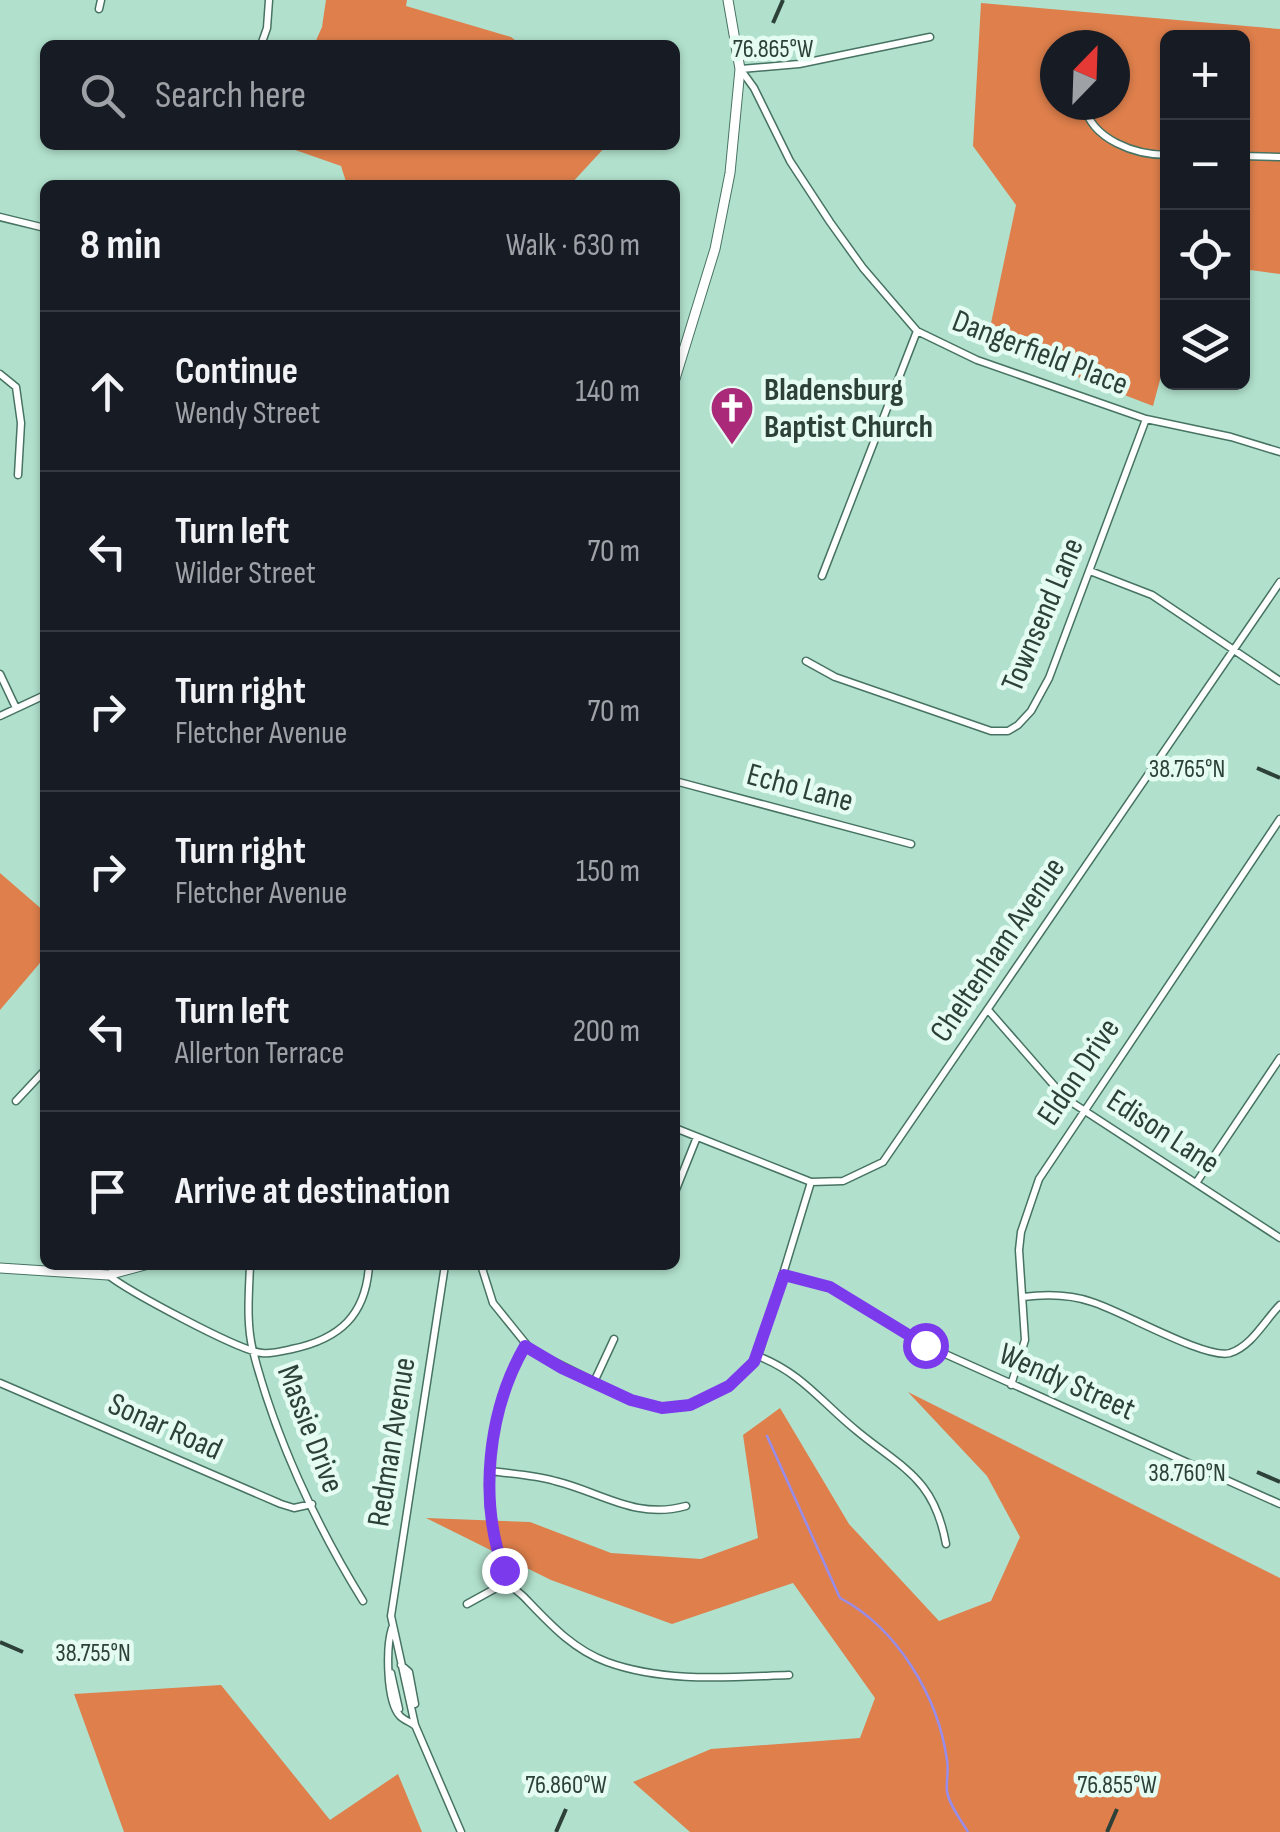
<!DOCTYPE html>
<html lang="en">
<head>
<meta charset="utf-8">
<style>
	:root { --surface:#171b24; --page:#20242c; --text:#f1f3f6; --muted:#9ea1a6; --line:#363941 }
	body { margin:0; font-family:"Sofia Sans Condensed",sans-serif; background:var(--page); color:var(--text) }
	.controls { position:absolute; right:30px; top:30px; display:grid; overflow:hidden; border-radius:15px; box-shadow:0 2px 8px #0004 }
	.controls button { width:90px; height:90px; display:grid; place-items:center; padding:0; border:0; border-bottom:2px solid var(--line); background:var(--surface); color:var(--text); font:50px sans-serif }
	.compass { position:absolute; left:1040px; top:30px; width:90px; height:90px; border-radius:50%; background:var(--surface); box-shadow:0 2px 8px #0004; rotate:23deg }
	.stop { position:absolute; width:30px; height:30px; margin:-22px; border:8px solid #7c3aed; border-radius:50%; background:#fff }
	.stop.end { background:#7c3aed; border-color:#fff; box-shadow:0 2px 10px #0008 }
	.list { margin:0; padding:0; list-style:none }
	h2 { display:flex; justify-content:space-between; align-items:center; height:130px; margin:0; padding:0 40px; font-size:42px }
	h2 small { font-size:32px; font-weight:400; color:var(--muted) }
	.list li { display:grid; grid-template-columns:65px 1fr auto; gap:30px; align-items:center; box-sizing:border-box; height:160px; padding:0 40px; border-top:2px solid var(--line) }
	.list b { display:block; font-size:38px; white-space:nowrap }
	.list p { margin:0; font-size:32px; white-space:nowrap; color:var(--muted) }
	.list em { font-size:32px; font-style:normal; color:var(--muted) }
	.icon { flex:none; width:55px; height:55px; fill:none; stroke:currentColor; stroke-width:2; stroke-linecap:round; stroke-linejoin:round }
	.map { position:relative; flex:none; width:1280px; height:1832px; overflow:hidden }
	.search { position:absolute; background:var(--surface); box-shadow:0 2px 8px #0004; left:40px; top:40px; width:640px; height:110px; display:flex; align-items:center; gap:25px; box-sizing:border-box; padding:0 35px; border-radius:15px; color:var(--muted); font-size:38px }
	.panel { position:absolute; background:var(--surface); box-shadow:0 2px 8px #0004; left:40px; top:180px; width:640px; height:1090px; border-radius:15px }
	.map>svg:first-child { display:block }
</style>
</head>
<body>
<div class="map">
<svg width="1280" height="1832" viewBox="0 0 1280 1832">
	<rect width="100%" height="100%" fill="#b1e1cd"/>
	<!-- forest -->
	<path fill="#de7f4c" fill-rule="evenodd" d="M326,0H407L406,6L511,37L521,45H314L322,27Z
		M981,3L1280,29V274L1243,269L1242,38H1168V350L1153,406L987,342L1016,205L973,146ZM1055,45H1115V105H1055Z
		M281,145H607L570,185H347L341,166Z
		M0,873L45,912V957L0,1010Z
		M908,1392L1280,1578V1832H690L633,1782L711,1749L860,1738L875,1698L793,1583L672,1624L551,1580L426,1518L530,1522L611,1553L701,1559L758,1538L743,1435L780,1408L849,1524L939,1621L991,1601L1020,1537L987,1476Z
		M221,1685L330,1820L398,1774L422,1832H124L74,1694Z"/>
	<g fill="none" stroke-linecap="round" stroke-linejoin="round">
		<!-- stream -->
		<path stroke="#988dea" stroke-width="2.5" d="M767,1436L840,1598C897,1628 938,1696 947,1760C949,1770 946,1781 947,1791C949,1805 961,1820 968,1832"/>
		<defs>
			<path id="street" d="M99,9L101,0
				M261,45L267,28L269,0
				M741,69L799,64L930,37
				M741,70L754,88L790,161L830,222L863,268L917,331L977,360L1146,419L1231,437L1280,452
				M1084,105C1092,140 1135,155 1168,155
				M1242,156L1280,157
				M0,217L45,228
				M0,374L16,387L21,423L18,475
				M1090,571L1152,595L1280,681
				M822,576L917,331
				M806,661L835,677L991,731H1008L1018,725L1031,711L1049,678L1146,419
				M0,674L16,708
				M0,716L45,695
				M675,781L911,844
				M989,1011L1065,1098L1280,1238
				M16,1101L45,1070
				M675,1128L811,1182L843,1181L883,1162L1280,582
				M1196,1183L1280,1058
				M675,1192L697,1137
				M250,1265C249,1293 246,1323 253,1351C275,1437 316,1525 363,1601
				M445,1265L391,1616L415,1725L461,1832
				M481,1265L493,1303L531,1350L631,1400L662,1407L690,1405L729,1387L758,1356L811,1182
				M108,1275C128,1291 239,1351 262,1353C271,1354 283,1351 292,1349C340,1339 366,1315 369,1265
				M783,1275L830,1287L925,1345L1280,1504
				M1023,1297C1047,1294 1069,1294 1092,1302C1122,1311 1206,1360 1230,1353C1252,1346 1265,1320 1280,1305
				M525,1346C490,1405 480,1486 498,1552C500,1561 503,1574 507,1581C511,1587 519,1592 524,1597C549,1623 572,1649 607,1662C665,1683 729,1677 789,1675
				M758,1356C803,1374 821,1402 857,1431C903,1469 934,1478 946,1544
				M594,1382L614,1339
				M0,1383L281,1504L294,1508L312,1504
				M1011,1385L1025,1340L1019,1250L1021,1232L1039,1179L1280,819
				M491,1471C512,1474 534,1475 555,1481C601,1492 635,1520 686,1506
				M467,1604L507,1582
				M392,1628C386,1647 386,1701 400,1716C404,1720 410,1722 414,1725
				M401,1665L409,1672L415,1704
				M391,1673L399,1709"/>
			<path id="secondary" d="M675,379L715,249L730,173L740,69L728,0
				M0,1268L108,1275L145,1265"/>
		</defs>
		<!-- street casing -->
		<use href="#street" stroke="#477362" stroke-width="9"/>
		<!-- secondary casing -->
		<use href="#secondary" stroke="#477362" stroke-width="11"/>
		<!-- street -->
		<use href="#street" stroke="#fff" stroke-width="6"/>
		<!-- secondary -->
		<use href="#secondary" stroke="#fff" stroke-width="9"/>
	</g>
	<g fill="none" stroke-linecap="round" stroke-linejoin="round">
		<!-- route -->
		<path stroke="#7c3aed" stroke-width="12" d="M504,1570C478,1500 488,1410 525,1346L562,1368L631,1400L662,1408L690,1405L729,1386L754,1362L784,1275L830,1287L925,1345"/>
	</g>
	<!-- ticks -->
	<path fill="none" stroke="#2d4139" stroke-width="4" d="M773,23L783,0M1257,768L1280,778M1257,1472L1280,1482M0,1642L23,1652M556,1832L566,1809M1107,1832L1117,1809"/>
	<!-- icons -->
	<defs>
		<symbol id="church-pin" viewBox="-11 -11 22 30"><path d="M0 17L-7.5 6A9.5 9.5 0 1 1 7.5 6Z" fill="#aa2a79" stroke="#e4fcf2"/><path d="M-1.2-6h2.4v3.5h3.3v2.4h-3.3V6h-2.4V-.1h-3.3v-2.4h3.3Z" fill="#fff"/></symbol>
	</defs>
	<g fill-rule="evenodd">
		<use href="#church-pin" x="707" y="383" width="50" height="68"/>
	</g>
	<g text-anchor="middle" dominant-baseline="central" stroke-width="9" stroke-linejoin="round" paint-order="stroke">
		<!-- street labels -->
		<g font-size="32" fill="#2d4139" stroke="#e4fcf2">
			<text transform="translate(1040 353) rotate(21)">Dangerfield Place</text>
			<text transform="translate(1043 615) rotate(-67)">Townsend Lane</text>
			<text transform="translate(800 788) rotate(15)">Echo Lane</text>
			<text transform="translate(998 950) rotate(-56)">Cheltenham Avenue</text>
			<text transform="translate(1079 1072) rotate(-56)">Eldon Drive</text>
			<text transform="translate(1163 1132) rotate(33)">Edison Lane</text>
			<text transform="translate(1067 1382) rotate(24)">Wendy Street</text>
			<text transform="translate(165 1427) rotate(24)">Sonar Road</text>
			<text transform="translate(310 1429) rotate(69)">Massie Drive</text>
			<text transform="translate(392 1442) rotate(-81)">Redman Avenue</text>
		</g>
		<!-- poi labels -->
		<g font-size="32" font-weight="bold" fill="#2d4139" stroke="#e4fcf2" text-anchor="start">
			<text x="764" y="390">Bladensburg<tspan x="764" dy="37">Baptist Church</tspan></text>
		</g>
	</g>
	<g font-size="25" text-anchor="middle" fill="#2d4139" stroke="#e4fcf2" stroke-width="9" stroke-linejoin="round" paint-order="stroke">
		<text x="773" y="57">76.865°W</text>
		<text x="1187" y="777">38.765°N</text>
		<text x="1187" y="1481">38.760°N</text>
		<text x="93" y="1661">38.755°N</text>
		<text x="566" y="1793">76.860°W</text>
		<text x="1117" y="1793">76.855°W</text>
	</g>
</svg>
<div class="controls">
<button>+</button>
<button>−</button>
<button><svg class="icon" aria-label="locate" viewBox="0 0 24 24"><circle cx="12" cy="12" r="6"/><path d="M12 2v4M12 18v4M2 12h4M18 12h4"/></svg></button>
<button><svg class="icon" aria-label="layers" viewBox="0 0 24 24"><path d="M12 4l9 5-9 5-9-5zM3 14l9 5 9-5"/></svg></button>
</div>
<svg class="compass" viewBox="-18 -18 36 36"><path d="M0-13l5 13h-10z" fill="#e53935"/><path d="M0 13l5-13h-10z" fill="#9ea1a6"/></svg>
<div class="stop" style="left:925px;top:1345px"></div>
<div class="stop end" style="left:504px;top:1570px"></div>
<div class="search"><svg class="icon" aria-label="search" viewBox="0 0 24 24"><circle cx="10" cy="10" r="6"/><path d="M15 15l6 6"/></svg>Search here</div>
<section class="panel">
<h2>8 min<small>Walk · 630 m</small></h2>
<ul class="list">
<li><svg class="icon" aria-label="ahead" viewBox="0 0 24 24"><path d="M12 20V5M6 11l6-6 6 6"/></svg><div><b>Continue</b><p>Wendy Street</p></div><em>140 m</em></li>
<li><svg class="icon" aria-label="left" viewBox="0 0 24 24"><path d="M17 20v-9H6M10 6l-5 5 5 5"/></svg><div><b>Turn left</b><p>Wilder Street</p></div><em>70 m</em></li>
<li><svg class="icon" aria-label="right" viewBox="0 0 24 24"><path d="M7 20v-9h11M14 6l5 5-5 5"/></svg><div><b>Turn right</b><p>Fletcher Avenue</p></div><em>70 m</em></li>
<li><svg class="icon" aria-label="right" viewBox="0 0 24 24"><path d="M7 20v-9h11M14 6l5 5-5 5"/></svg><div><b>Turn right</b><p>Fletcher Avenue</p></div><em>150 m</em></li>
<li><svg class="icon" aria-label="left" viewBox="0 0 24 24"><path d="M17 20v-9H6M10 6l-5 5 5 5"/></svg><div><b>Turn left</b><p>Allerton Terrace</p></div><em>200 m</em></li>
<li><svg class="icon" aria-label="arrive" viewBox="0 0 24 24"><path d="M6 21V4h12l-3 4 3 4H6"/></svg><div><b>Arrive at destination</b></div></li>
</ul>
</section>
</div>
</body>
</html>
